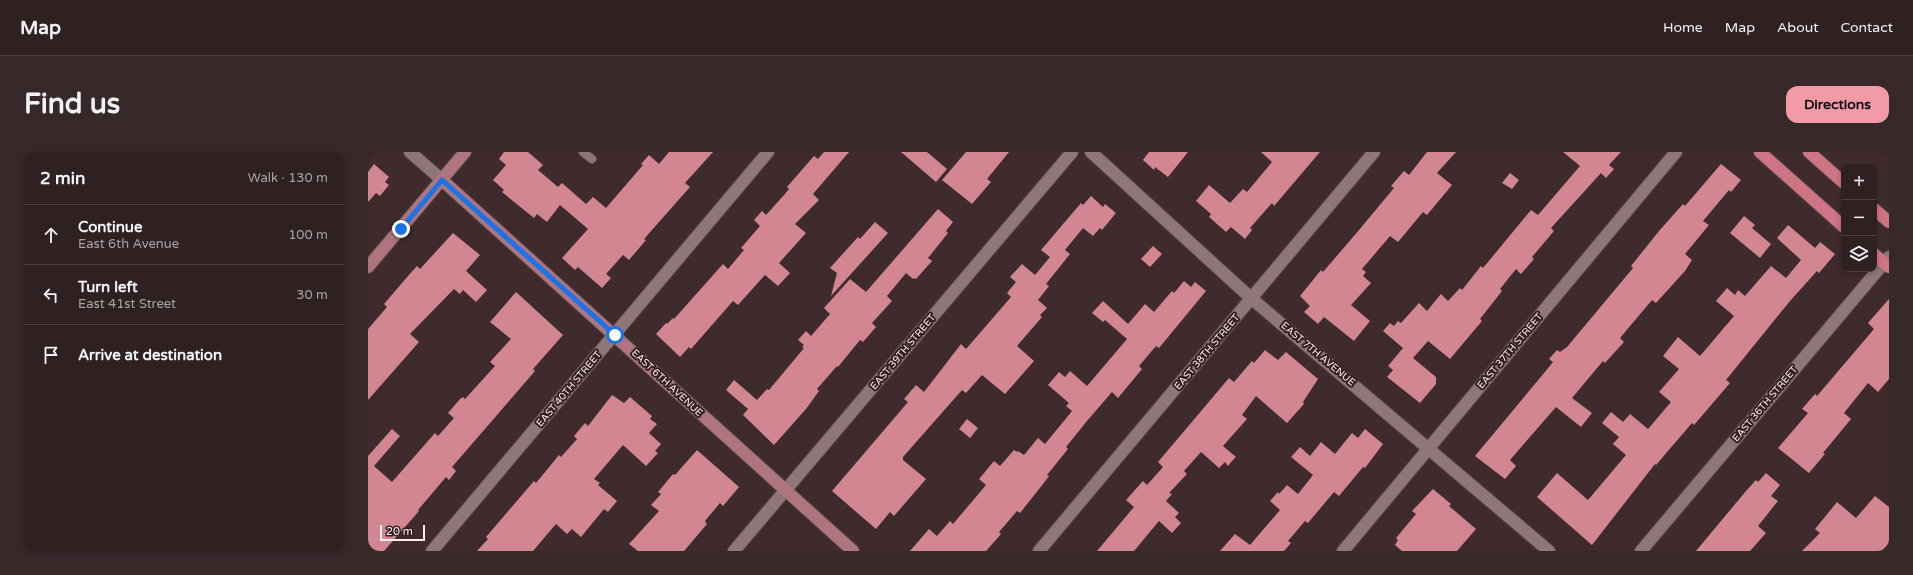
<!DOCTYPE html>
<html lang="en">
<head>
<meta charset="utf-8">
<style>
	:root { --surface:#2f2022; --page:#37282a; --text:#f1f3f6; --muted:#a7a3a5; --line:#4a3e40; --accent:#f39aa7 }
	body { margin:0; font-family:"Varela Round",sans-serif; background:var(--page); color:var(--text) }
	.controls { position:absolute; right:12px; top:12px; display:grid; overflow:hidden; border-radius:8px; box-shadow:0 2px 6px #0003 }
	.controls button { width:36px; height:36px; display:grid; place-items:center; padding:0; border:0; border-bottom:1px solid var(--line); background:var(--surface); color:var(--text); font:20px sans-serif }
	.scale { position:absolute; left:12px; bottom:10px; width:45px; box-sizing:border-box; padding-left:4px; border:2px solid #fcedef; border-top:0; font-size:11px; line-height:14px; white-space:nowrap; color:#fcedef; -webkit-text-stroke:3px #342023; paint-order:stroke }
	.stop { position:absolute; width:12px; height:12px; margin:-9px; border:3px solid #1a73e8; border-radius:50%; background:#fff }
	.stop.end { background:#1a73e8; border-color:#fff; box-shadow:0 1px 4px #0008 }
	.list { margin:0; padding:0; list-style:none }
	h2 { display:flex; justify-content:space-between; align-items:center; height:52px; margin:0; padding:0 16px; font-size:17px }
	h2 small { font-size:13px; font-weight:400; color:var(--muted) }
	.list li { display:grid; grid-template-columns:26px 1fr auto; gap:12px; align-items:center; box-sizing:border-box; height:60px; padding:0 16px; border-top:1px solid var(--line) }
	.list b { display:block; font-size:15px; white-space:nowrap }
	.list p { margin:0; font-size:13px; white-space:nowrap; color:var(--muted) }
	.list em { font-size:13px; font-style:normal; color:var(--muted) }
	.icon { flex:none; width:22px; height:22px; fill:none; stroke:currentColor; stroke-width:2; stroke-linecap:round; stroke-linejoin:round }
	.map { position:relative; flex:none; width:1521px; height:399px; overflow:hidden; border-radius:12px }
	header { display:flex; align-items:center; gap:24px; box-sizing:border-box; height:56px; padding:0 20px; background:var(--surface); border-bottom:1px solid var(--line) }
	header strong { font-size:19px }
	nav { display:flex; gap:22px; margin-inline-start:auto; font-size:14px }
	.intro { display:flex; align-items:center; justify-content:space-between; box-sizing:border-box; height:96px; padding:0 24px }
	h1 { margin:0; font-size:28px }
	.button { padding:10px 18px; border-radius:12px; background:var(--accent); color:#111; font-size:14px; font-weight:700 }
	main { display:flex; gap:24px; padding:0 24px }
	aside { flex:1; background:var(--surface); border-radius:12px; box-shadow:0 2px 6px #0003 }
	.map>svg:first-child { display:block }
</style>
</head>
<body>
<header>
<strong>Map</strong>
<nav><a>Home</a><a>Map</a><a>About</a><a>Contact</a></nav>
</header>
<div class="intro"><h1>Find us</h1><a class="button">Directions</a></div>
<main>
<aside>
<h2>2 min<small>Walk · 130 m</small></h2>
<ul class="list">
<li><svg class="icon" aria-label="ahead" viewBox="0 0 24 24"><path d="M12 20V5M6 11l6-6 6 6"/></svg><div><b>Continue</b><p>East 6th Avenue</p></div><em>100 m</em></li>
<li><svg class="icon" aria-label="left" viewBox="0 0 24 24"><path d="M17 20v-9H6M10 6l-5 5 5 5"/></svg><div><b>Turn left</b><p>East 41st Street</p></div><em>30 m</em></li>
<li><svg class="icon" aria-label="arrive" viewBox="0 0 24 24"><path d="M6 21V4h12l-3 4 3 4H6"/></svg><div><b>Arrive at destination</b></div></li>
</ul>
</aside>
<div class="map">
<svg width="1521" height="399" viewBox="0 0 1521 399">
	<rect width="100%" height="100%" fill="#3f2a2d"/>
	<!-- building -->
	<path fill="#d28691" d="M136,0H160L175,13L170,18L190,35L194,31L218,52L225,45L238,56L275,13L273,12L281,3L291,12L301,0H345L317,31L322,35L276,87L278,88L261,108L255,103L238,122L243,126L234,136L210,115L207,118L194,106L220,77L192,53L179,70L169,62L166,66L134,40L136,38L125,28L138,13L131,7Z
		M456,0H481L445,42L451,48L427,72L438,81L411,111L422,121L410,134L397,123L370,153L365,149L323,197L321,195L312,205L288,182L298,171L299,172L305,166L306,167L355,112L360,117L376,98L373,96L392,74L386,68L394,59L398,63L416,43L421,37L419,35L446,4L450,7Z
		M533,0H559L579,17L568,30Z
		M598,0H641L619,27L623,30L604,52L574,28Z
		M781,0H820L800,25L787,15L786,18L775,8Z
		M893,0H952L906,54L904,51L882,76L884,78L877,87L863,75L858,80L841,65L843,62L828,49L841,33L862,51L875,37L879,40L904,10Z
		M1059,0H1088L1069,21L1084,33L1059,63L1055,60L1030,90L1022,84L994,117L998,120L995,124L1003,131L983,153L1002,169L986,189L956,165L950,172L936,160L942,154L932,144L953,118L955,120L991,78L1026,36L1023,34L1036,19L1041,23Z
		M1195,0H1253L1241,13L1246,17L1238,26L1233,21L1183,76L1186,79L1164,105L1166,107L1153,122L1148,117L1132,137L1134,139L1112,167L1114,169L1082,207L1060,189L1045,206L1068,225V232L1052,251L1019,225L1025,218L1020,214L1035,196L1015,179L1022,171L1026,174L1030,169L1033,171L1051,151L1059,159L1073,142L1080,149L1092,136L1094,138L1113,114L1115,116L1163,58L1170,63L1212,14Z
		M6,12L21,25L17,30L21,33L12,44L8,41L0,50V20Z
		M1353,12L1373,28L1363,40L1361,38L1335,69L1341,73L1317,102L1324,108L1317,119L1288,151L1284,148L1252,186L1256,190L1237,211L1235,209L1204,246L1224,261L1213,275L1188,255L1142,308L1148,314L1137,327L1107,304L1181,215L1185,210L1181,207L1189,198L1192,200L1199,195L1260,122L1265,116L1263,114L1291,79L1315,52L1317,54Z
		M1142,21L1151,28L1144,37L1134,31Z
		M723,44L735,55L737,52L748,61L734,78L732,76L725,84L715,76L697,98L702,102L678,132L681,134L670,148L679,156L672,163L674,165L649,194L666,209L637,242L614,223L598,241L594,238L535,305V308L558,327L526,364L522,360L508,377L464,339L540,250L536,247L548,233L556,240L593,192L598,197L643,145L639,141L648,130L642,125L654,112L667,123L682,105L673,98L713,51L715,53Z
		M570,57L585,70L578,79L580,81L560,106L564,109L548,127L546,126L545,127L538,121L519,144L524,149L504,171L508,175L495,190L492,188L470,215L469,214L449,237L451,239L438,257L406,293L375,263L380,257L358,238L366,228L389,248L399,237L401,238L436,196L434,195L436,193L430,188L438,179L443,184L462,162L456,156L482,127L498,140Z
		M1376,64L1387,73L1384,76L1403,92L1392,106L1362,81Z
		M507,70L520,81L463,144L469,121L462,116L490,85L492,87Z
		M1420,73L1447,96L1452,90L1467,102L1451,121L1449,119L1422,149L1358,228L1362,231L1326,273L1324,271L1288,313L1287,312L1224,393L1169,345L1189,321L1220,348L1258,303L1245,292L1251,285L1234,271L1243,260L1255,270L1262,262L1280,277L1303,250L1291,240L1311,217L1295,204L1310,185L1332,204L1366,164L1348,149L1359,136L1367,143L1370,138L1377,144L1403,114L1418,126L1433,108L1409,86Z
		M85,81L112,103L98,119L119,138L108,150L95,138L92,142L86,137L42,182L51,190L0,248V177L19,155L16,152L40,124L49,114L52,117Z
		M785,94L794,102L782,115L773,107Z
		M816,129L823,135L827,130L838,139L791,196L788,194L771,214L774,217L750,246L744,240L719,269L698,295L700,297L679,323L681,324L675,332L652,361L649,359L631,380L633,382L618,399H542L561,377L569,384L582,369L585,372L618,333L611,327L626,309L632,314L646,298L649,300L650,299L656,303L670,286L677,292L704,259L698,254L701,251L680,233L691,220L697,225L702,219L719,234L759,187L737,168L735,170L724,161L735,149L760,172L777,152L786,160L804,139L806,141Z
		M148,140L195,183L165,217L167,219L84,315L88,319L81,328L78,325L50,358L51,359L16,399H6L0,394V304L24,277L32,284L6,314L24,330L67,281L70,284L86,266L80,261L92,247L95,245L97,247L127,214L122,210L143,187L122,170Z
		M1521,147V227L1510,240L1500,231L1476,261L1483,267L1455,301L1457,302L1441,321L1410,296L1440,261L1434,257L1447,242L1449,244L1506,177L1500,171Z
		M897,198L910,208L918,200L950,227L935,250L936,252L919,271L888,244L874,263L879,267L855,294L868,305L864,309L860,314L857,310L851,316L833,300L816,319L819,322L801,341L804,342L798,349L811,361L807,365L813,371L804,381L791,369L766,399H729L766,355L758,348L775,329L779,333L795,315L790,310L861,226L866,230L884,209L886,211Z
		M244,243L256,251L262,245L284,264L282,267L289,272L281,281L293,292L287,299L290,301L278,314L255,293L226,327L232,331L230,333L249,349L240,360L236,357L213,385L204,377L199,382L188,372L165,399H109L120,387L118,385L166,329L168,331L191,303L193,305L209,287L206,284L217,271L220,274Z
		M599,267L610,276L602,286L591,277Z
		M997,277L1015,292L997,316L995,315L971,344L966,340L940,371L937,369L920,389L923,391L916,399H852L867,382L882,393L912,358L902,349L910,340L911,342L919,333L930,342L945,323L923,305L932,295L942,304L953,290L967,302L984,281L990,286Z
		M329,298L371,335L355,354L352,351L337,369L339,372L316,399H270L261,392L291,359L283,353L293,342L290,340L305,322L307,323Z
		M1398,321L1412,333L1403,344L1410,349L1390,374L1398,381L1382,399H1328L1378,339L1388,328L1390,330Z
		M1065,337L1083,352L1081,354L1108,377L1089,399H1034L1027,393L1030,388L1028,386L1048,362L1044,359Z
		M1507,344L1521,355V391L1514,399H1434L1452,381L1447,377L1469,350L1488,366Z"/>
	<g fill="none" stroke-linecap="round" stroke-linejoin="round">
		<defs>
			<path id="lane" d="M215,0L224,7"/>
			<path id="street" d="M42,0L74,28
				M723,0L884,147L1181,399
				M64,399L400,0
				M366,399L704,0
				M671,399L1006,0
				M975,399L1308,0
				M1273,399L1521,105"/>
			<path id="secondary" d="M74,28L485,399
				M0,115L97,0"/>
			<path id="primary" d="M1392,0L1476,75
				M1441,0L1476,31
				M1506,57L1521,70
				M1506,102L1521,115"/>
		</defs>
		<!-- lane casing -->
		<use href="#lane" stroke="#594749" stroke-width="10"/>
		<!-- street casing -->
		<use href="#street" stroke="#594749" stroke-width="14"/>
		<!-- secondary casing -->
		<use href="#secondary" stroke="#594749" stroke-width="14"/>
		<!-- primary casing -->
		<use href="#primary" stroke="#594749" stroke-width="14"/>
		<!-- lane -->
		<use href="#lane" stroke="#8f7679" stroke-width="8"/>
		<!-- street -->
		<use href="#street" stroke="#8f7679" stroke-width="12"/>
		<!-- secondary -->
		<use href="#secondary" stroke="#ae757f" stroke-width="12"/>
		<!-- primary -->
		<use href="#primary" stroke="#ce7485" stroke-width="12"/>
	</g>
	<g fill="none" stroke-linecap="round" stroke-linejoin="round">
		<!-- route -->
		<path stroke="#1a73e8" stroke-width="5" d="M33,77L74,28L247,183"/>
	</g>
	<g text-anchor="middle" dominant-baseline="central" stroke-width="4" stroke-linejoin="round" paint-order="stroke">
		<!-- street labels -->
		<g font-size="10" fill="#fcedef" stroke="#342023">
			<text transform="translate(1142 199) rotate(-50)">EAST 37TH STREET</text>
			<text transform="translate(535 200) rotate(-50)">EAST 39TH STREET</text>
			<text transform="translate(839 200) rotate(-50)">EAST 38TH STREET</text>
			<text transform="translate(950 202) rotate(40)">EAST 7TH AVENUE</text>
			<text transform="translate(299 231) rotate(43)">EAST 6TH AVENUE</text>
			<text transform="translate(201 237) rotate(-50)">EAST 40TH STREET</text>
			<text transform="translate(1397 252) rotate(-50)">EAST 36TH STREET</text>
		</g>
	</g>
</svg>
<div class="controls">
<button>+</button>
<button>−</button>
<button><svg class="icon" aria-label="layers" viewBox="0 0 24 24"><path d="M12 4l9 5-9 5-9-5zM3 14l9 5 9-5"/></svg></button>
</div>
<div class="scale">20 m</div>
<div class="stop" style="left:247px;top:183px"></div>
<div class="stop end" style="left:33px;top:77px"></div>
</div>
</main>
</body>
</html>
